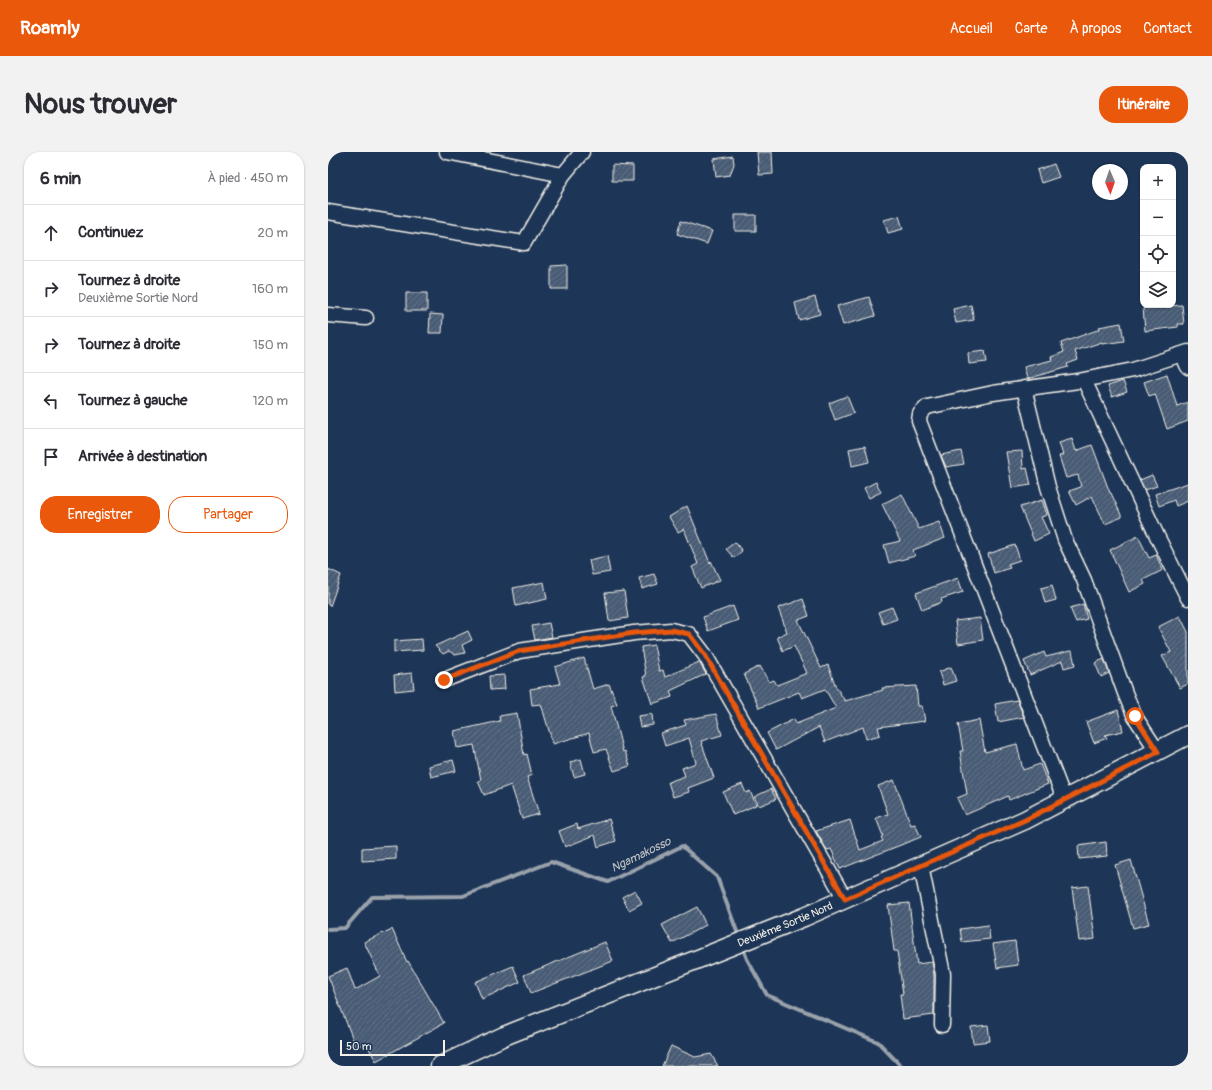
<!DOCTYPE html>
<html lang="fr">
<head>
<meta charset="utf-8">
<style>
	:root { --surface:#fff; --page:#f2f2f3; --text:#2b2b33; --muted:#7c7c81; --line:#e1e1e2; --accent:#ea580c }
	body { margin:0; font-family:Pangolin,sans-serif; background:var(--page); color:var(--text) }
	.controls { position:absolute; right:12px; top:12px; display:grid; overflow:hidden; border-radius:8px; box-shadow:0 1px 3px #0004 }
	.controls button { width:36px; height:36px; display:grid; place-items:center; padding:0; border:0; border-bottom:1px solid var(--line); background:var(--surface); color:var(--text); font:20px sans-serif }
	.compass { position:absolute; left:764px; top:12px; width:36px; height:36px; border-radius:50%; background:var(--surface); box-shadow:0 1px 3px #0004; rotate:178deg }
	.scale { position:absolute; left:12px; bottom:10px; width:105px; box-sizing:border-box; padding-left:4px; border:2px solid #f4f1e8; border-top:0; font-size:11px; line-height:14px; white-space:nowrap; color:#f4f1e8; -webkit-text-stroke:3px #1d3557; paint-order:stroke }
	.stop { position:absolute; width:12px; height:12px; margin:-9px; border:3px solid #ea580c; border-radius:50%; background:#fff }
	.stop.end { background:#ea580c; border-color:#fff; box-shadow:0 1px 4px #0008 }
	.list { margin:0; padding:0; list-style:none }
	h2 { display:flex; justify-content:space-between; align-items:center; height:52px; margin:0; padding:0 16px; font-size:17px }
	h2 small { font-size:13px; font-weight:400; color:var(--muted) }
	.list li { display:grid; grid-template-columns:26px 1fr auto; gap:12px; align-items:center; box-sizing:border-box; height:56px; padding:0 16px; border-top:1px solid var(--line) }
	.list b { display:block; font-size:15px; white-space:nowrap }
	.list p { margin:0; font-size:13px; white-space:nowrap; color:var(--muted) }
	.list em { font-size:13px; font-style:normal; color:var(--muted) }
	.actions { display:flex; gap:8px; padding:12px 16px }
	.actions a { flex:1; padding:9px 0; border:1px solid var(--accent); border-radius:16px; text-align:center; font-size:14px; color:var(--accent) }
	.actions .main { background:var(--accent); color:#fff }
	.icon { flex:none; width:22px; height:22px; fill:none; stroke:currentColor; stroke-width:2; stroke-linecap:round; stroke-linejoin:round }
	.map { position:relative; flex:none; width:860px; height:914px; overflow:hidden; border-radius:16px }
	header { display:flex; align-items:center; gap:24px; box-sizing:border-box; height:56px; padding:0 20px; background:var(--accent); color:#fff }
	header strong { font-size:19px }
	nav { display:flex; gap:22px; margin-inline-start:auto; font-size:14px }
	.intro { display:flex; align-items:center; justify-content:space-between; box-sizing:border-box; height:96px; padding:0 24px }
	h1 { margin:0; font-size:28px }
	.button { padding:10px 18px; border-radius:16px; background:var(--accent); color:#fff; font-size:14px; font-weight:700 }
	main { display:flex; gap:24px; padding:0 24px }
	aside { flex:1; background:var(--surface); border-radius:16px; box-shadow:0 1px 3px #0004 }
	.map>svg:first-child { display:block }
</style>
</head>
<body>
<header>
<strong>Roamly</strong>
<nav><a>Accueil</a><a>Carte</a><a>À propos</a><a>Contact</a></nav>
</header>
<div class="intro"><h1>Nous trouver</h1><a class="button">Itinéraire</a></div>
<main>
<aside>
<h2>6 min<small>À pied · 450 m</small></h2>
<ul class="list">
<li><svg class="icon" aria-label="ahead" viewBox="0 0 24 24"><path d="M12 20V5M6 11l6-6 6 6"/></svg><div><b>Continuez</b></div><em>20 m</em></li>
<li><svg class="icon" aria-label="right" viewBox="0 0 24 24"><path d="M7 20v-9h11M14 6l5 5-5 5"/></svg><div><b>Tournez à droite</b><p>Deuxième Sortie Nord</p></div><em>160 m</em></li>
<li><svg class="icon" aria-label="right" viewBox="0 0 24 24"><path d="M7 20v-9h11M14 6l5 5-5 5"/></svg><div><b>Tournez à droite</b></div><em>150 m</em></li>
<li><svg class="icon" aria-label="left" viewBox="0 0 24 24"><path d="M17 20v-9H6M10 6l-5 5 5 5"/></svg><div><b>Tournez à gauche</b></div><em>120 m</em></li>
<li><svg class="icon" aria-label="arrive" viewBox="0 0 24 24"><path d="M6 21V4h12l-3 4 3 4H6"/></svg><div><b>Arrivée à destination</b></div></li>
</ul>
<div class="actions"><a class="main">Enregistrer</a><a>Partager</a></div>
</aside>
<div class="map">
<svg width="860" height="914" viewBox="0 0 860 914">
	<defs>
		<pattern id="building-hatch" width="6" height="6" patternUnits="userSpaceOnUse"><rect width="6" height="6" fill="#485b74"/><path d="M-1 1l2-2M0 6l6-6M5 7l2-2" fill="none" stroke="#637388"/></pattern>
	</defs>
	<rect width="100%" height="100%" fill="#1d3557"/>
	<filter id="ink" filterUnits="userSpaceOnUse"><feTurbulence type="fractalNoise" baseFrequency=".025" numOctaves="2"/><feDisplacementMap in="SourceGraphic" scale="8" xChannelSelector="R" yChannelSelector="G"/><feConvolveMatrix kernelMatrix="1 2 1 2 8 2 1 2 1" color-interpolation-filters="sRGB"/></filter>
	<g filter="url(#ink)">
		<g fill="none" stroke-linecap="round" stroke-linejoin="round">
			<!-- stream -->
			<path stroke="#9aa2ab" stroke-width="4" d="M0,777L17,776L44,745L135,744L223,710L280,730L354,694L389,725L411,785
				M414,793L419,807L439,843L550,890L573,914"/>
		</g>
		<!-- building -->
		<path fill="url(#building-hatch)" stroke="#f4f1e8" d="M429,0H444L445,22L431,23Z
			M405,4L406,12L402,23L388,25L386,7Z
			M726,12L731,25L713,31L709,18Z
			M284,13L305,14V29H284Z
			M407,63H428V79H407Z
			M571,64L575,77L560,81L556,68Z
			M353,69L384,79L379,92L349,82Z
			M239,113V137H223V114Z
			M78,141H99V159H78Z
			M487,145L492,162L471,168L467,151Z
			M541,145L547,164L515,173L509,154Z
			M643,153L646,168L628,171L625,157Z
			M854,153L856,172H850V175L817,179L815,156Z
			M102,162L115,163L114,181H101Z
			M793,171L796,189L774,192V190L747,199L750,208L739,212L740,215L699,227L696,215L724,208L723,205L736,200L733,191L772,177L771,175Z
			M657,199L659,210L641,212L640,201Z
			M839,222L849,254L860,250V269L839,277L827,242L821,244L816,230Z
			M795,229L799,240L784,245L780,234Z
			M519,244L526,261L507,268L501,251Z
			M744,287L748,299L764,293L782,341H783L794,365L777,372L764,344L748,353L741,339L753,335L750,323L738,326L731,304L735,303L731,291Z
			M537,294L541,310L524,314L521,297Z
			M633,299L636,312L618,315L613,303Z
			M694,299L695,317L699,316L703,333L684,336L678,300Z
			M824,323L829,334L817,338L812,328Z
			M548,330L553,340L541,346L536,336Z
			M860,331V349L848,354L846,348L831,354L827,342Z
			M574,342L591,377L611,370L617,386L585,398L587,404L561,411L556,393L572,389L554,352Z
			M714,348L719,363L713,365L721,382L706,389L692,355Z
			M359,354L382,411L383,409L392,428L373,436L364,415L370,412L356,377L350,380L341,365Z
			M810,384L821,406L828,403L835,418L815,428L817,432L801,440L782,398Z
			M407,390L414,399L406,406L398,397Z
			M687,393L692,408L680,412L682,416L666,421L660,402Z
			M279,404L282,420L264,423L261,408Z
			M0,417L13,423L2,454L0,453Z
			M326,422L330,432L314,437L311,426Z
			M630,426L635,440L613,447L614,450L594,458L588,441Z
			M216,430L219,447L188,454L185,436Z
			M724,433L728,448L717,451L713,436Z
			M296,439L300,466L281,469L277,441Z
			M475,447L481,464L470,468L493,516L500,513L508,535L517,549L555,538L554,536L588,534L590,554H594L597,569L550,575L552,583L538,587L535,575L497,590L491,575L448,598L439,581L466,567L468,572L508,556L497,537L474,546L471,540L431,556L416,522L432,514L441,530L446,528L449,533L479,521L466,494L455,499L449,485L459,480L450,456Z
			M755,452L759,467L748,470L742,456Z
			M405,454L410,468L380,479L375,465Z
			M564,455L569,467L555,472L550,460Z
			M852,464L860,480V532L852,536L834,504L843,500L830,475Z
			M652,466L655,488L630,492L627,469Z
			M221,471L224,485L207,488L204,474Z
			M140,479L144,488L134,493L137,501L127,503L121,499L115,502L107,494Z
			M94,487L95,498L66,500V489Z
			M326,493L331,519L335,518L337,525L371,510L378,522L342,539L344,545L324,552L315,525L318,524L313,495Z
			M742,499H744L747,513L736,516L734,509L702,523L696,509L716,500L718,505Z
			M256,506L265,537L281,532L289,552L283,554L295,600L297,599L302,614L286,619L278,597L266,600L261,581L225,592L213,552L204,553L202,537L232,532L227,515Z
			M776,507L781,521L773,525L767,511Z
			M623,515L628,529L615,533L611,520Z
			M84,521L86,537L67,539L66,523Z
			M176,523L177,537L162,538L161,524Z
			M689,548L696,565L670,570L667,552Z
			M790,558L795,579L777,583L779,586L766,591L758,570Z
			M189,561L196,603L199,602L204,623L199,625L211,662L194,667L183,633L156,643L150,629L153,628L146,593L129,596L126,579L172,569L171,564Z
			M324,562L325,573L312,575L310,564Z
			M388,562L394,583L373,589L386,626L360,636L361,640L345,645L340,630L357,624L354,616L368,611L361,586L337,594L333,581L358,573L356,568Z
			M651,568L657,600L689,592L695,618L712,612L720,632L681,648L680,644L637,663L629,646L639,642L632,599H635L630,572Z
			M253,607L257,622L246,625L242,610Z
			M125,608L128,619L103,625L101,614Z
			M566,628L583,673L587,672L593,685L512,717L503,697L499,698L488,679L522,668L532,698L555,689L553,685L555,684L548,666L560,662L550,634Z
			M414,632L418,641L422,639L428,653L405,663L395,640Z
			M443,637L448,647L431,654L426,645Z
			M281,667L288,689L270,695L267,683L237,695L231,679L249,672L250,677Z
			M778,690L779,704L751,707L750,694Z
			M68,694V707L34,709V696Z
			M803,708L821,772L805,776L787,713Z
			M760,734L767,787L751,789L744,736Z
			M307,738L314,751L301,758L294,745Z
			M581,751L589,812L604,810L606,823V863L575,867L572,842H575L569,799H566L560,753Z
			M369,755L378,773L344,791L334,773Z
			M660,773L662,787L634,790L632,777Z
			M64,777L79,810L80,809L116,871L48,909L38,891L28,895L0,824L19,816L27,838L52,824L36,790Z
			M687,789L690,813L669,816L665,792Z
			M277,790L285,809L203,841L196,823Z
			M185,814L192,830L154,847L147,830Z
			M660,873L662,889L645,891L643,875Z
			M343,894L367,905L383,902L390,914H334Z"/>
		<g fill="none" stroke-linecap="round" stroke-linejoin="round">
			<defs>
				<path id="minor" d="M119,0L235,23
					M0,60L196,91L235,23L254,0
					M0,163L38,166
					M854,202L860,215
					M756,228L830,386L860,446
					M696,236L720,335L737,388L756,428L797,541L807,565L830,600
					M116,528L191,499L306,481L343,478L361,482L377,503L517,747
					M737,649L591,269L592,262L599,255L665,241L750,229L805,218L860,200
					M593,714L615,822L614,873"/>
				<g id="major">
					<path id="s1" d="M112,914L176,884L476,765L697,668L860,583"/>
				</g>
			</defs>
			<!-- minor casing -->
			<use href="#minor" stroke="#f4f1e8" stroke-width="17"/>
			<!-- major casing -->
			<use href="#major" stroke="#f4f1e8" stroke-width="21"/>
			<!-- minor -->
			<use href="#minor" stroke="#1d3557" stroke-width="14"/>
			<!-- major -->
			<use href="#major" stroke="#1d3557" stroke-width="18"/>
		</g>
	</g>
	<g fill="none" stroke-linecap="round" stroke-linejoin="round" filter="url(#ink)">
		<!-- route -->
		<path stroke="#ea580c" stroke-width="5" d="M116,528L191,499L306,481L343,478L361,482L377,503L517,747L697,668L830,600L807,564"/>
	</g>
	<g text-anchor="middle" dominant-baseline="central" stroke-width="3" stroke-linejoin="round" paint-order="stroke">
		<!-- street labels -->
		<g font-size="11" fill="#f4f1e8" stroke="#1d3557">
			<text stroke="none"><textPath href="#s1" startOffset="373">Deuxième Sortie Nord</textPath></text>
		</g>
		<!-- water labels -->
		<g font-size="12" font-style="italic" fill="#c0c3c4" stroke="#1d3557">
			<text transform="translate(313 703) rotate(-26)">Ngamakosso</text>
		</g>
	</g>
</svg>
<div class="controls">
<button>+</button>
<button>−</button>
<button><svg class="icon" aria-label="locate" viewBox="0 0 24 24"><circle cx="12" cy="12" r="6"/><path d="M12 2v4M12 18v4M2 12h4M18 12h4"/></svg></button>
<button><svg class="icon" aria-label="layers" viewBox="0 0 24 24"><path d="M12 4l9 5-9 5-9-5zM3 14l9 5 9-5"/></svg></button>
</div>
<svg class="compass" viewBox="-18 -18 36 36"><path d="M0-13l5 13h-10z" fill="#e53935"/><path d="M0 13l5-13h-10z" fill="#7c7c81"/></svg>
<div class="scale">50 m</div>
<div class="stop" style="left:807px;top:564px"></div>
<div class="stop end" style="left:116px;top:528px"></div>
</div>
</main>
</body>
</html>
